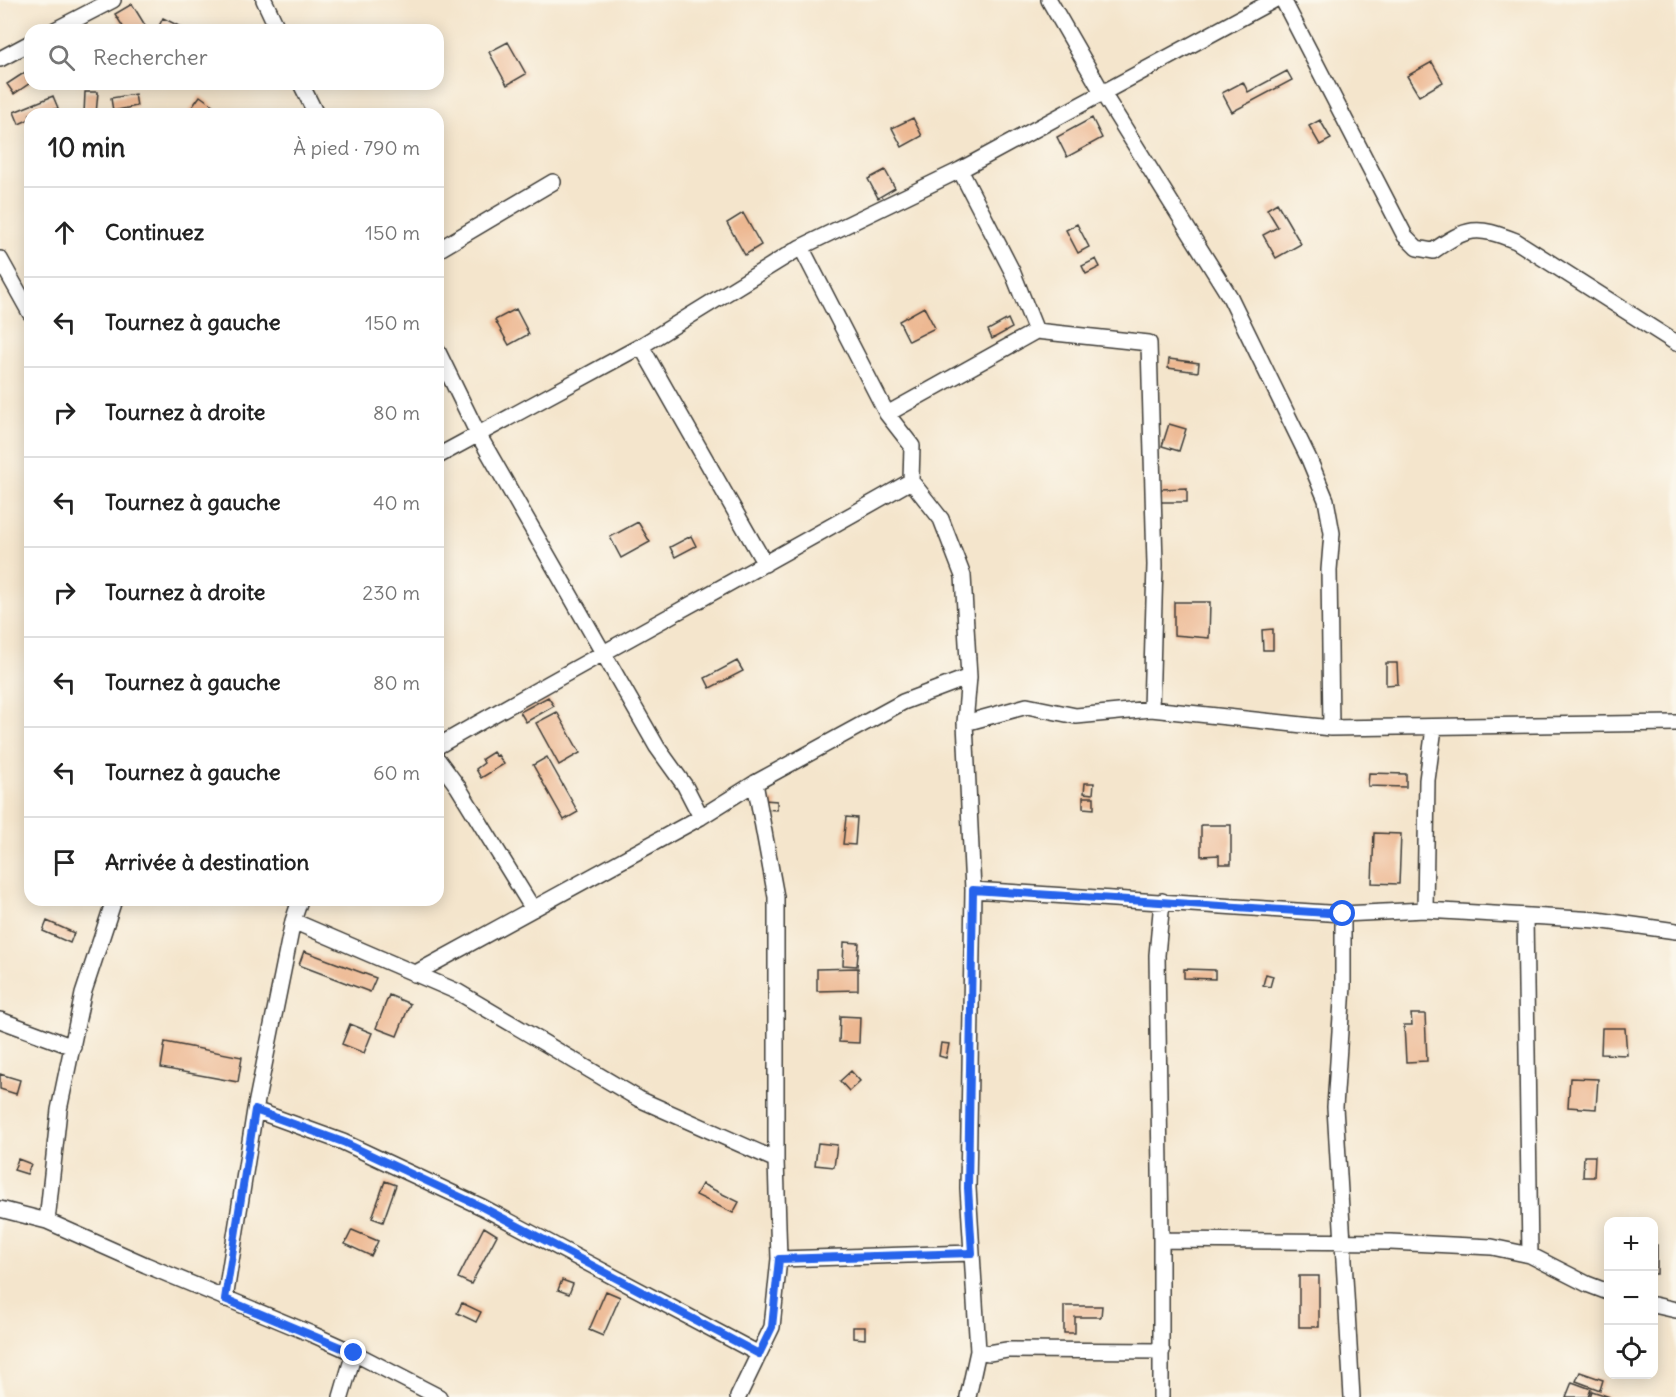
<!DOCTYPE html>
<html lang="fr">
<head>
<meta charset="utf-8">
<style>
	:root { --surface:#fff; --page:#f6f6f6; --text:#222; --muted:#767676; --line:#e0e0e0 }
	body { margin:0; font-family:Delius,sans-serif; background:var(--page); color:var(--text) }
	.controls { position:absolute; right:18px; bottom:18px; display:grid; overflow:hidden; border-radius:12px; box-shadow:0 3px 15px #0003 }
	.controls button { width:54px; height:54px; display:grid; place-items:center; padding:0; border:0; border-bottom:2px solid var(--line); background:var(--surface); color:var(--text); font:30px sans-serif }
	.stop { position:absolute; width:18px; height:18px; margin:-14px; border:4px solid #2563eb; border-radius:50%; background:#fff }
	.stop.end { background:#2563eb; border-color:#fff; box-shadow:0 2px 6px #0008 }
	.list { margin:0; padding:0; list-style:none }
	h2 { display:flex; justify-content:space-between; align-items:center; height:78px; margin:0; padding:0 24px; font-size:26px }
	h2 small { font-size:20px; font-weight:400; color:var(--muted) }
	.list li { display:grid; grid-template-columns:39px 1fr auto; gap:18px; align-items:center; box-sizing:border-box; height:90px; padding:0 24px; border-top:2px solid var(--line) }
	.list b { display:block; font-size:22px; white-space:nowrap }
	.list em { font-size:20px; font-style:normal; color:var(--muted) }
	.icon { flex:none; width:33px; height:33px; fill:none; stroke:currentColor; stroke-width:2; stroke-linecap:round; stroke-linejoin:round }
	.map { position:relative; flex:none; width:1676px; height:1397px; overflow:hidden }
	.search { position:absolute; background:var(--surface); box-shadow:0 3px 15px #0003; left:24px; top:24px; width:420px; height:66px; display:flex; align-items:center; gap:15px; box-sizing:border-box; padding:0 21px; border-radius:18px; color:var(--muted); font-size:22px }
	.panel { position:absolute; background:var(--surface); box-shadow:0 3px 15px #0003; left:24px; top:108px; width:420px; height:798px; border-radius:18px }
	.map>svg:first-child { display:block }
</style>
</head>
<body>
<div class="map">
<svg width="1676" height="1397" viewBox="0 0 1676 1397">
	<rect width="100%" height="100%" fill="#fbf7ec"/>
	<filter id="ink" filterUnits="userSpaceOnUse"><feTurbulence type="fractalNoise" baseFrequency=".0167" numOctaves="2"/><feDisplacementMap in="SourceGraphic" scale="12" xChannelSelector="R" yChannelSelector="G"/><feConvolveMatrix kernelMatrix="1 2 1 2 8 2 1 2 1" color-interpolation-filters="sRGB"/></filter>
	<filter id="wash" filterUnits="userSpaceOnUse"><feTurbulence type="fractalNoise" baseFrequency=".008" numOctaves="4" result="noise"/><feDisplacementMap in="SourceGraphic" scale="24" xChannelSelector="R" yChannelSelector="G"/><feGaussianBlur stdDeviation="1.35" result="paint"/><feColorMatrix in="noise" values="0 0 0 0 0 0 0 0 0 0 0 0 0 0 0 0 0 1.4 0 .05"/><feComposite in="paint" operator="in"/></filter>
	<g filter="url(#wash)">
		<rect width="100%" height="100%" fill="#f4e5cc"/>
		<g id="blocks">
			<!-- building -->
			<path fill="#edb791" d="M132,4L148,30H125L115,14Z
				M163,18L183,28L182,30H157Z
				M508,42L526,74L507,85L489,52Z
				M1432,62L1443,82L1419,96L1407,76Z
				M30,69V83L14,94L7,84Z
				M1287,71L1292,80L1232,112L1222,93L1243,82L1248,92Z
				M85,92H98L96,114H84Z
				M135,94L137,106L113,111L111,98Z
				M53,96L58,108L43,114H30V119L19,124L14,112Z
				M200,96L214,106L209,114H187Z
				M913,118L922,136L902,147L892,128Z
				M1092,118L1102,138L1067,157L1057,137Z
				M1320,120L1331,139L1320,145L1309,126Z
				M885,170L895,188L878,198L868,179Z
				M1277,203L1301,244L1276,258L1263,235L1278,227L1267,209Z
				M743,213L761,245L745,255L727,223Z
				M1077,224L1089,247L1078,253L1066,230Z
				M1096,259L1100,267L1086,274L1082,266Z
				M924,307L935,328L909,341L899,321Z
				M516,309L529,334L509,345L495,320Z
				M1008,319L1012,328L992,339L988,330Z
				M1169,359L1199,363L1198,372L1168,368Z
				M1169,424L1186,429L1179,451L1162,446Z
				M1187,488V502H1160L1161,489Z
				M638,522L650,542L621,558L610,537Z
				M691,536L696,546L675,557L670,547Z
				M1174,602H1210L1209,638L1174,635Z
				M1273,629V650H1263L1262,630Z
				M737,661L743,671L710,688L705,678Z
				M1386,663H1397L1398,684L1386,685Z
				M548,697L554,706L526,722L520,712Z
				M557,712L580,753L559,765L536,723Z
				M493,752L496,756L498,755L504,764L481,778L476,769L484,763L482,759Z
				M547,757L578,812L564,820L533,765Z
				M1369,773L1406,774V787L1368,786Z
				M1085,783H1094L1093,794L1084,793Z
				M1083,797H1094V809L1083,808Z
				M764,800L777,801V810L764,809Z
				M846,817L857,818L855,845L843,844Z
				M1201,825H1231V864H1219V855L1201,856Z
				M1374,833L1401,834L1399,884L1372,883Z
				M47,921L74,933L70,943L43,931Z
				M844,942L859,943L857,966L843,965Z
				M304,951L376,978L370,992L299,965Z
				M858,968V990L817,991V969Z
				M1184,969L1215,970V979L1184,978Z
				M1266,974L1273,976L1270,987L1263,985Z
				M389,995L410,1004L397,1036L376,1028Z
				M1411,1014H1425L1427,1061L1406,1062L1404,1025H1412Z
				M840,1016L860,1017L859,1043L839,1042Z
				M350,1024L372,1033L364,1053L342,1044Z
				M1602,1028H1625L1627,1055L1601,1054Z
				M165,1042L242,1057L238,1082L161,1068Z
				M941,1043L949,1044L946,1058L939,1056Z
				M851,1071L860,1081L849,1091L840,1081Z
				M0,1074L20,1080L16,1094L0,1089Z
				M1570,1078L1598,1079L1596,1109L1568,1107Z
				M818,1143L837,1145L834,1167L815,1165Z
				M1584,1156H1595L1594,1177H1583Z
				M18,1159L31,1164L27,1174L14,1170Z
				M385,1181L396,1185L383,1222L372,1218Z
				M702,1184L739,1202L733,1213L696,1195Z
				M484,1227L497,1235L471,1284L458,1278Z
				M352,1230L378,1241L371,1256L345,1244Z
				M1654,1245H1657V1274H1654Z
				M1299,1276H1319V1327H1299Z
				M562,1280L573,1284L569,1294L558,1290Z
				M606,1291L620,1297L603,1336L589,1330Z
				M462,1303L481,1312L476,1322L457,1313Z
				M1064,1306H1102L1101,1317H1075V1333H1064Z
				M853,1327H865V1339L853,1338Z
				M1580,1372L1603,1380L1600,1390L1576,1381Z
				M1572,1382L1591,1389L1588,1397H1566Z
				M1592,1391L1610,1397H1590Z"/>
		</g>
	</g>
	<g filter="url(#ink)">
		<use href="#blocks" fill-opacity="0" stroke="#3c3a36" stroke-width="1.5"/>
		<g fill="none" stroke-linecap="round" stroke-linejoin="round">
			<defs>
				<path id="minor" d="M264,0L278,30
					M1049,0L1102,92L1230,297L1309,459L1326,500L1332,533L1329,570L1331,728
					M1283,0L1405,236L1417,248L1433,251C1468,227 1476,225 1516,241L1676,343
					M55,30L113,0
					M0,59L30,43
					M301,84L316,114
					M960,170L1012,271L1036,331
					M801,247L887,414L912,446L911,481L941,519L963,576L969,677L965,723L973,890L968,1188L978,1351L968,1397
					M438,250L553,182
					M0,259L30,313
					M641,346L765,564
					M438,352L478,434L657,747L685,786L701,817
					M887,414L1036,331L1149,343L1155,565L1151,709
					M438,456L641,346L801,247L960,170L1274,0
					M965,723L1027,706L1076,716L1151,709L1331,728L1676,723
					M438,746C595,656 754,571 911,481
					M438,760L458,787L533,909
					M973,890L1343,914L1425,910L1597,920L1676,931
					M1425,910L1427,780L1434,728
					M1343,914V986L1335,1107L1352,1397
					M1525,917L1530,1255
					M293,921L458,992L639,1099L776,1160
					M414,974L701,817L755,783L903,702L969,677
					M0,1020L73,1047
					M255,1110L343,1142L482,1207L759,1354
					M0,1209L47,1221L146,1265L314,1335L354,1353L439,1397
					M47,1221L59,1110L83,994L114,900
					M1161,1240L1390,1242L1492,1247L1530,1255L1587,1284L1608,1292
					M779,1259L972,1253
					M225,1299L255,1110L293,921L300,900
					M1654,1305L1676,1310
					M978,1351L989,1353L1007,1350L1162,1351
					M341,1397L354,1353
					M738,1397L772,1327L779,1259L776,1160V897L755,783
					M1161,1397V1240L1157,955L1162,901"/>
			</defs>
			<!-- minor casing -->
			<use href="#minor" stroke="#3c3a36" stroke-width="18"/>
			<!-- minor -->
			<use href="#minor" stroke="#fff" stroke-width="15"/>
		</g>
	</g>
	<g fill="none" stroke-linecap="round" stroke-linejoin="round" filter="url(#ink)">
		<!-- route -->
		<path stroke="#2563eb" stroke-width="8" d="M354,1353L225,1299L255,1110L343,1142L482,1207L759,1354L772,1327L779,1259L972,1253L968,1188L973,890L1343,914"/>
	</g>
</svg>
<div class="controls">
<button>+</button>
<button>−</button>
<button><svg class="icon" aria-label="locate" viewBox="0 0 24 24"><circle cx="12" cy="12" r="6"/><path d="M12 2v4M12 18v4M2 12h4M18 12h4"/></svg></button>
</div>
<div class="stop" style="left:1343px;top:914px"></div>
<div class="stop end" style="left:354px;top:1353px"></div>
<div class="search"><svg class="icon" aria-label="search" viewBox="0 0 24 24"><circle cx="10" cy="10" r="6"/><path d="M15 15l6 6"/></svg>Rechercher</div>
<section class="panel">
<h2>10 min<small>À pied · 790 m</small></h2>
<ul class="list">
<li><svg class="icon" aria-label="ahead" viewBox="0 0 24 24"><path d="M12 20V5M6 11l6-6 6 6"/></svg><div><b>Continuez</b></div><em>150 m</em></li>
<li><svg class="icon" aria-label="left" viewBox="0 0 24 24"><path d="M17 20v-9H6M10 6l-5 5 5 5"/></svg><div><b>Tournez à gauche</b></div><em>150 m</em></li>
<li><svg class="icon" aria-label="right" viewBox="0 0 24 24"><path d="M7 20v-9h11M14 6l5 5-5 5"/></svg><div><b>Tournez à droite</b></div><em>80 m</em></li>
<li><svg class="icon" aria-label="left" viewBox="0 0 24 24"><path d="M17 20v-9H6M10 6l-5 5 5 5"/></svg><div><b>Tournez à gauche</b></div><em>40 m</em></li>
<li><svg class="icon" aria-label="right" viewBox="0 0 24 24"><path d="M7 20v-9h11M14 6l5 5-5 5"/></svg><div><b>Tournez à droite</b></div><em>230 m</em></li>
<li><svg class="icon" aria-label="left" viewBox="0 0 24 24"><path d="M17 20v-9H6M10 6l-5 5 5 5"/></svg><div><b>Tournez à gauche</b></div><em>80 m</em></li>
<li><svg class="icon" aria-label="left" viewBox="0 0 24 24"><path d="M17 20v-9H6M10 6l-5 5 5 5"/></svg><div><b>Tournez à gauche</b></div><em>60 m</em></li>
<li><svg class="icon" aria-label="arrive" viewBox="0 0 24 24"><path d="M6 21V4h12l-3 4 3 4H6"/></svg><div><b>Arrivée à destination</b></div></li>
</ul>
</section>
</div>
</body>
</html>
